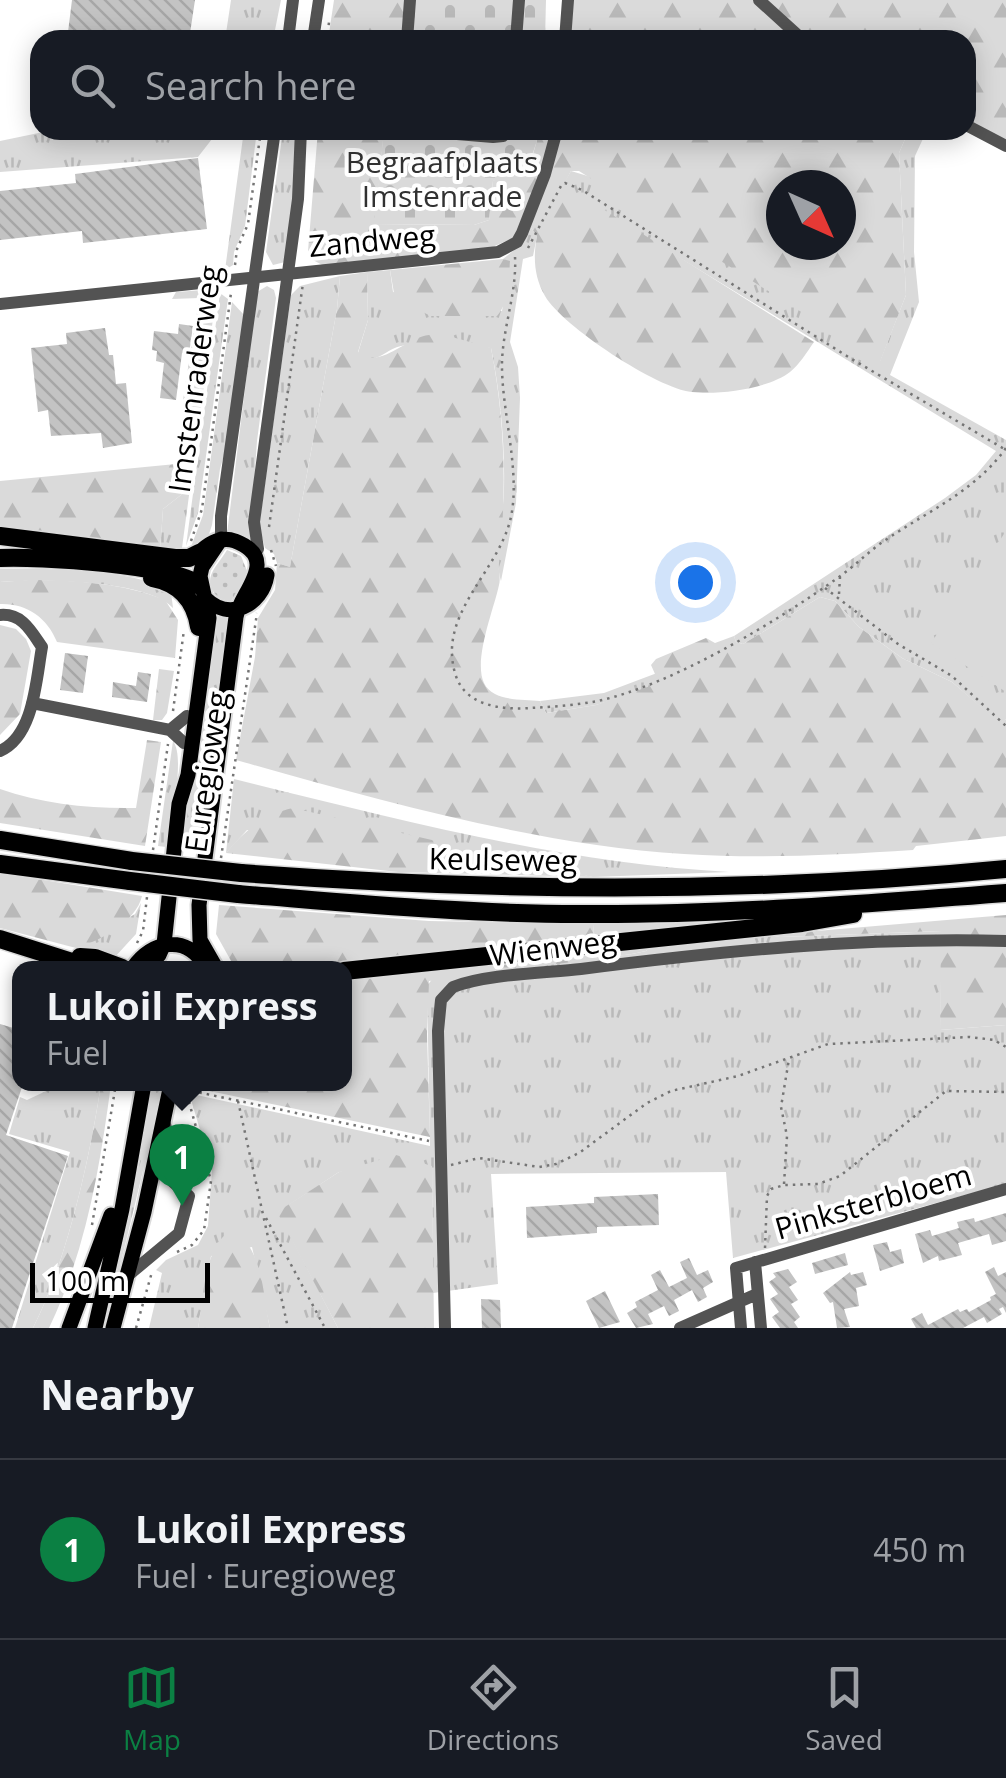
<!DOCTYPE html>
<html lang="en">
<head>
<meta charset="utf-8">
<style>
	:root { --surface:#171b24; --page:#242831; --text:#f1f3f6; --muted:#9ea1a6; --line:#363941; --accent:#0b8043 }
	body { margin:0; font-family:"Open Sans",sans-serif; background:var(--page); color:var(--text) }
	.compass { position:absolute; left:766px; top:170px; width:90px; height:90px; border-radius:50%; background:var(--surface); box-shadow:0 5px 25px #0003; rotate:135deg }
	.scale { position:absolute; left:30px; bottom:25px; width:180px; box-sizing:border-box; padding-left:10px; border:5px solid #000; border-top:0; font-size:28px; line-height:35px; white-space:nowrap; color:#000; -webkit-text-stroke:8px #fff; paint-order:stroke }
	.you { position:absolute; left:695px; top:582px; width:35px; height:35px; margin:-25px; border:8px solid #fff; border-radius:50%; background:#1a73e8; box-shadow:0 0 0 15px #1a73e833 }
	.badge { display:grid; place-items:center; width:65px; height:65px; border-radius:50%; background:var(--accent); color:#fff; font-size:32px; font-weight:700 }
	.pin { position:absolute; translate:-50% -82px; filter:drop-shadow(0 2px 5px #0008) }
	.pin::after { content:''; position:absolute; top:52px; width:35px; height:30px; background:inherit; clip-path:polygon(0 0,100% 0,50% 100%) }
	.popup { position:absolute; left:12px; top:961px; width:340px; height:130px; box-sizing:border-box; display:grid; place-content:center; border-radius:20px; background:var(--surface); filter:drop-shadow(0 2px 8px #0005); font-size:32px; white-space:nowrap; color:var(--muted) }
	.popup b { font-size:38px; color:var(--text) }
	.popup::after { content:''; position:absolute; left:50%; top:100%; margin-left:-20px; border:20px solid transparent; border-top-color:var(--surface) }
	.list { margin:0; padding:0; list-style:none }
	h2 { display:flex; justify-content:space-between; align-items:center; height:130px; margin:0; padding:0 40px; font-size:42px }
	h2 small { font-size:32px; font-weight:400; color:var(--muted) }
	.list li { display:grid; grid-template-columns:65px 1fr auto; gap:30px; align-items:center; box-sizing:border-box; height:180px; padding:0 40px; border-top:2px solid var(--line) }
	.list b { display:block; font-size:38px; white-space:nowrap }
	.list p { margin:0; font-size:32px; white-space:nowrap; color:var(--muted) }
	.list em { font-size:32px; font-style:normal; color:var(--muted) }
	.icon { flex:none; width:55px; height:55px; fill:none; stroke:currentColor; stroke-width:2; stroke-linecap:round; stroke-linejoin:round }
	.map { position:relative; flex:none; width:1006px; height:1328px; overflow:hidden }
	.search { position:absolute; background:var(--surface); box-shadow:0 5px 25px #0003; left:30px; right:30px; top:30px; height:110px; display:flex; align-items:center; gap:25px; box-sizing:border-box; padding:0 35px; border-radius:30px; color:var(--muted); font-size:38px }
	.sheet { height:310px; background:var(--surface) }
	nav { display:flex; justify-content:space-around; align-items:center; box-sizing:border-box; height:140px; border-top:2px solid var(--line); background:var(--surface); font-size:28px; color:var(--muted) }
	nav a { display:grid; justify-items:center; gap:5px }
	nav .on { color:var(--accent) }
	.map>svg:first-child { display:block }
</style>
</head>
<body>
<div class="map">
<svg width="1006" height="1328" viewBox="0 0 1006 1328">
	<defs>
		<pattern id="grass-tufts" width="24" height="20" patternUnits="userSpaceOnUse" patternTransform="scale(2.5)"><rect width="24" height="20" fill="#dadada"/><path d="M3 7l-1-3M5 7V3M7 7l1-3M15 17l-1-3M17 17v-4M19 17l1-3" fill="none" stroke="#b9b9b9"/></pattern>
		<pattern id="forest-firs" width="22" height="20" patternUnits="userSpaceOnUse" patternTransform="scale(2.5)"><rect width="22" height="20" fill="#dadada"/><path d="M5 1l3.5 6h-7zM16 11l3.5 6h-7z" fill="#b9b9b9"/></pattern>
		<pattern id="cemetery-stones" width="16" height="16" patternUnits="userSpaceOnUse" patternTransform="scale(2.5)"><rect width="16" height="16" fill="#dadada"/><path d="M2 7V4a2 2 0 0 1 4 0v3zM10 15v-3a2 2 0 0 1 4 0v3z" fill="#b9b9b9"/></pattern>
		<pattern id="garden-dots" width="8" height="8" patternUnits="userSpaceOnUse" patternTransform="scale(2.5)"><rect width="8" height="8" fill="#dadada"/><path d="M2 2h.1M6 6h.1" fill="none" stroke="#b9b9b9" stroke-width="1.8" stroke-linecap="round"/></pattern>
		<pattern id="building-back-hatch" width="6" height="6" patternUnits="userSpaceOnUse" patternTransform="scale(2.5)"><rect width="6" height="6" fill="#c3c3c3"/><path d="M-1 5l2 2M0 0l6 6M5-1l2 2" fill="none" stroke="#a6a6a6"/></pattern>
	</defs>
	<rect width="100%" height="100%" fill="#fff"/>
	<!-- grass -->
	<path fill="url(#grass-tufts)" d="M231,0H281L273,40H225Z
		M53,130H219L198,157L0,172V141Z
		M244,130H257L245,226L234,252L233,265L225,270Z
		M283,130H297L294,190L285,262L273,265L266,252Z
		M909,130H927L915,156L914,252L919,302L890,375L1006,440V719L1000,724L952,682L902,658L859,627L835,601L820,597L743,644L736,642L734,636L945,498L976,475L996,451L562,186L571,171L591,177L880,361L906,295L899,153Z
		M529,225L537,236L533,256L523,259L510,342L518,367L520,398L516,503L501,581C493,558 504,514 504,488C505,442 500,392 491,348C465,347 427,341 401,346C384,349 376,368 358,353L368,320L367,272L390,270L393,292L502,311L510,262L503,259L523,243Z
		M340,276L337,309L290,567L277,563L274,554L265,548L259,527L291,295L300,286Z
		M267,286L274,290L276,298L257,441L250,541L227,534L257,292Z
		M217,289L201,408L197,403L183,400L199,298L172,299L176,292Z
		M220,293L228,299L198,513L186,546Z
		M232,302L245,316L229,438L220,469L212,525L208,537L189,552L203,515Z
		M190,488L182,548L160,552L163,509Z
		M0,569C43,568 136,568 171,592L173,608C146,579 38,579 0,582Z
		M217,613L229,616L198,850L180,849L207,653Z
		M657,673L660,683L652,688L596,705L546,713L540,701L604,693Z
		M173,741C186,758 170,823 166,847L158,846Z
		M234,779C398,819 560,863 729,872L593,877L535,866L247,830L226,853Z
		M141,903L136,934L114,958L76,948L135,914Z
		M775,922L594,939L593,924Z
		M942,931L940,1030L1006,1025V1184L733,1258L726,1172L491,1174L498,1284L433,1293L432,1166L339,1172L278,1212L338,1328H270L252,1247L211,1256L198,1328H149L162,1273L156,1270L166,1260L198,1245L208,1226L212,1170L192,1103V1094L430,1146L427,986L433,978L632,954L646,951L653,944L769,935L780,937Z
		M61,1084L81,1090L83,1084H101C90,1158 67,1261 33,1328H15L70,1152L9,1134L20,1097L27,1100Z
		M148,1084H164L105,1328H98Z"/>
	<!-- forest -->
	<path fill="url(#forest-firs)" fill-rule="evenodd" d="M334,0H405L401,40H328Z
		M570,0H754L797,40H568Z
		M766,0H1006V142L966,121V40H810Z
		M318,130H384L375,224L474,225L489,220L493,181L531,161L540,130H554L543,173L515,237L488,249L326,267L313,260L308,251Z
		M559,130H909L899,153L906,295L880,362L579,171H571L563,186L584,197L814,342C807,352 799,365 790,372C768,389 719,395 692,392C658,389 562,326 545,296C534,277 533,257 537,236L529,225ZM781,185H841V245H781Z
		M503,259L510,261C509,279 509,303 497,316H431L395,299L390,270Z
		M367,272L368,320L358,352C379,371 406,337 429,335C447,333 474,344 491,348C505,419 507,491 499,563C498,571 501,578 499,585C494,609 473,660 484,683C493,702 523,699 540,701L546,713L596,705L659,683L651,665L656,659L706,638L715,643L734,636L736,642L743,644L820,597L835,601L859,627L902,658L952,682L1000,723L1006,719V836L916,846L913,850C836,855 761,859 684,854C537,845 378,800 236,760L255,657L258,618L275,590L277,563L290,567L337,309L340,276Z
		M188,401L197,403L201,408L190,488L163,509L160,552L0,530V481L176,464L180,461Z
		M29,580C73,580 124,583 165,600L178,620L175,658L57,642C47,617 26,603 0,604V582Z
		M0,625L16,629L26,639L31,651L20,714L0,735Z
		M159,669L174,671L167,713L162,720H153Z
		M147,740L161,742L145,846L0,823V789C42,804 92,809 136,808Z
		M293,808L593,877L398,872L226,853C244,831 265,814 293,808Z
		M0,873L142,896C136,922 100,941 76,948L0,928Z
		M219,905L429,921L593,924L594,939L302,968H235L216,934Z
		M1006,915V1025L940,1030L941,931L780,937L769,935Z
		M653,944L646,951L632,954L429,981L427,1034L430,1137L195,1088L196,1084H344L345,979Z
		M101,1084H111C100,1167 86,1251 49,1328H33C67,1261 90,1158 101,1084Z
		M396,1155L432,1166L434,1328H338L277,1212L339,1172Z
		M231,1230C263,1244 263,1297 270,1328H198C204,1298 203,1248 231,1230Z"/>
	<!-- cemetery -->
	<path fill="url(#cemetery-stones)" d="M405,0H546L545,40H401Z
		M384,130H540C530,164 529,173 493,181L489,220L474,225L374,224Z"/>
	<!-- garden -->
	<path fill="url(#garden-dots)" d="M227,550L241,556L247,571L242,587L230,602L217,597C201,577 217,567 227,550Z"/>
	<!-- pitch -->
	<path fill="#dadada" d="M1006,531V692L931,643Z"/>
	<!-- building -->
	<path fill="url(#building-back-hatch)" d="M72,0H195L189,40H67Z
		M198,158L207,229L83,243L82,231L0,240V191L76,183L75,174Z
		M179,324L193,326L189,354L182,353L176,400L160,398L164,363L156,361L157,351L152,350L154,331L178,334Z
		M105,328L109,355H113L116,384L126,383L132,443L103,448L101,433L51,436L48,410L38,412L31,348L67,344L66,333Z
		M65,653L88,656L83,693L60,690Z
		M138,672L151,674L147,702L112,697L113,682L136,686Z
		M0,1024L20,1030V1084H23L6,1135L68,1156L12,1328H0Z
		M658,1194L659,1225L597,1227V1233L527,1238L526,1207L594,1203V1197Z
		M1006,1213V1241L992,1245L989,1234L958,1243L962,1255L939,1261L938,1256L923,1263L915,1234L930,1230L932,1236L959,1228L957,1222L974,1218L975,1222Z
		M887,1242L890,1252L901,1249L904,1263L880,1271L873,1245Z
		M845,1253L848,1265L815,1274L812,1263Z
		M689,1258L697,1275L708,1270L713,1282L703,1288L707,1297L698,1302L692,1290L674,1300L679,1311L669,1316L664,1306L648,1314L653,1324L636,1328L627,1313L637,1307L635,1302L658,1290L651,1275L660,1270L669,1287L687,1278L680,1262Z
		M994,1267L998,1276L1006,1272V1313L1003,1307L999,1309L1002,1314L987,1323L984,1317L963,1328H916L911,1319L922,1313L928,1325L958,1309L960,1312L967,1309L969,1312L991,1300L990,1297L996,1294L985,1272Z
		M788,1269L797,1282L789,1287L798,1300L791,1304L800,1317L794,1322L798,1328H780L772,1317L779,1312L770,1299L778,1294L769,1282L776,1277L773,1273Z
		M850,1272L851,1275L863,1272L867,1285L856,1288L859,1306L844,1309L850,1327L837,1328L833,1302L830,1303L823,1293Z
		M605,1291L620,1322L599,1328L586,1301Z
		M481,1299L500,1300L501,1328H482Z"/>
	<g fill="none" stroke-linecap="round" stroke-linejoin="round">
		<defs>
			<path id="major" d="M199,553C209,543 221,536 235,541C282,559 240,592 236,617L199,905L200,940L216,968
				M205,598C229,622 262,606 267,575
				M133,968C152,940 187,934 205,966
				M146,968L159,955L164,944L179,804L188,775L209,618L200,576L202,567L221,539
				M69,1328L111,1215
				M95,1328L122,1209L144,1084
				M113,1328L144,1212L171,1084"/>
			<path id="highway" d="M0,536L175,558H189L199,553
				M0,558C36,556 176,564 200,586
				M152,578C179,583 195,600 199,627
				M0,840L132,861
				M0,864L130,881
				M241,873C496,892 751,894 1006,869
				M238,894C352,903 466,914 580,914C722,915 864,904 1006,893
				M0,939L91,968
				M80,957L95,958L122,968
				M344,971L802,923L853,914
				M171,1085L172,1084"/>
		</defs>
		<!-- major casing -->
		<use href="#major" stroke="#dbdbdb" stroke-width="19"/>
		<!-- highway casing -->
		<use href="#highway" stroke="#dbdbdb" stroke-width="21"/>
		<!-- path -->
		<path stroke="#757575" stroke-width="2.5" stroke-dasharray="2.5 5" stroke-linecap="butt" d="M327,40L329,22
			M314,140L315,130
			M528,248L561,186L565,183L582,190L850,358L1006,450
			M515,257C517,292 503,327 502,362C501,411 522,474 510,521C496,574 438,614 455,673C464,706 501,710 530,708C552,707 576,705 598,701C674,684 776,622 839,577C856,565 870,550 887,539C930,510 975,491 1006,448
			M235,265L237,249L248,224L261,130
			M269,527L303,283
			M191,541L202,509L231,293
			M271,550L276,566
			M825,588L898,644L952,676L1006,726
			M839,594L840,577
			M173,711L184,630
			M153,850L168,744
			M221,858L257,613
			M137,943L143,931L147,897
			M192,1091L429,1141
			M238,1101L288,1328
			M451,1165L479,1158L539,1167L556,1164L579,1153L647,1103L671,1091L738,1076L828,1044L970,1037L994,1040L1006,1047
			M784,1184L787,1136L781,1107L789,1059
			M266,1218L325,1328
			M92,1225L116,1084
			M765,1248L767,1196L771,1189L784,1185L818,1184L840,1176L946,1091L1006,1092
			M177,1252L192,1245L204,1230L211,1181L189,1102L191,1084
			M136,1328L152,1272"/>
		<!-- minor -->
		<path stroke="#535353" stroke-width="12" d="M759,0L803,40
			M288,40L293,0
			M313,40L319,0
			M407,40L410,0
			M516,40L519,0
			M565,40L568,0
			M966,125L1006,146
			M409,130L493,137L503,136L509,130
			M0,304L498,252L517,242L522,233L545,174L557,130
			M221,539V516L275,130
			M258,549L254,522L298,199L301,130
			M0,615C22,613 31,631 42,647C36,680 34,736 0,751
			M32,703L170,730L184,743
			M170,730L187,716
			M755,1262L761,1328
			M125,1278L179,1233L189,1196L173,1182L176,1165L164,1121
			M445,1328L438,1031L441,1000L453,987C485,974 545,973 581,969C722,951 863,937 1006,941
			M680,1328L757,1294
			M741,1328L736,1268L1006,1189"/>
		<!-- major -->
		<use href="#major" stroke="#000" stroke-width="15"/>
		<!-- highway -->
		<use href="#highway" stroke="#000" stroke-width="18"/>
		<defs>
			<path id="highway-bridge" d="M132,861L241,873
				M130,881L238,894"/>
		</defs>
		<!-- highway-bridge casing -->
		<use href="#highway-bridge" stroke="#dbdbdb" stroke-width="21" stroke-linecap="butt"/>
		<!-- highway-bridge -->
		<use href="#highway-bridge" stroke="#000" stroke-width="18"/>
	</g>
	<g text-anchor="middle" dominant-baseline="central" stroke-width="8" stroke-linejoin="round" paint-order="stroke">
		<!-- park labels -->
		<g font-size="30" fill="#313131" stroke="#fff">
			<text x="442" y="161">Begraafplaats<tspan x="442" dy="34">Imstenrade</tspan></text>
		</g>
		<!-- street labels -->
		<g font-size="30" fill="#000" stroke="#fff">
			<text transform="translate(372 240) rotate(-5)">Zandweg</text>
			<text transform="translate(194 379) rotate(-82)">Imstenraderweg</text>
			<text transform="translate(206 772) rotate(-82)">Euregioweg</text>
			<text transform="translate(503 859) rotate(1)">Keulseweg</text>
			<text transform="translate(553 947) rotate(-7)">Wienweg</text>
			<text transform="translate(873 1201) rotate(-16)">Pinksterbloem</text>
		</g>
	</g>
</svg>
<svg class="compass" viewBox="-18 -18 36 36"><path d="M0-13l5 13h-10z" fill="#e53935"/><path d="M0 13l5-13h-10z" fill="#9ea1a6"/></svg>
<div class="scale">100 m</div>
<div class="you"></div>
<div class="pin badge" style="left:182px;top:1206px">1</div>
<div class="popup"><b>Lukoil Express</b>Fuel</div>
<div class="search"><svg class="icon" aria-label="search" viewBox="0 0 24 24"><circle cx="10" cy="10" r="6"/><path d="M15 15l6 6"/></svg>Search here</div>
</div>
<section class="sheet">
<h2>Nearby<small></small></h2>
<ul class="list">
<li><span class="badge">1</span><div><b>Lukoil Express</b><p>Fuel · Euregioweg</p></div><em>450 m</em></li>
</ul>
</section>
<nav>
<a class="on"><svg class="icon" aria-label="map" viewBox="0 0 24 24"><path d="M3 6l6-2 6 2 6-2v14l-6 2-6-2-6 2zM9 4v14M15 6v14"/></svg>Map</a>
<a><svg class="icon" aria-label="directions" viewBox="0 0 24 24"><path d="M12 3l9 9-9 9-9-9zM9 14v-3h6M13 9l2 2-2 2"/></svg>Directions</a>
<a><svg class="icon" aria-label="saved" viewBox="0 0 24 24"><path d="M7 4h10v16l-5-4-5 4z"/></svg>Saved</a>
</nav>
</body>
</html>
